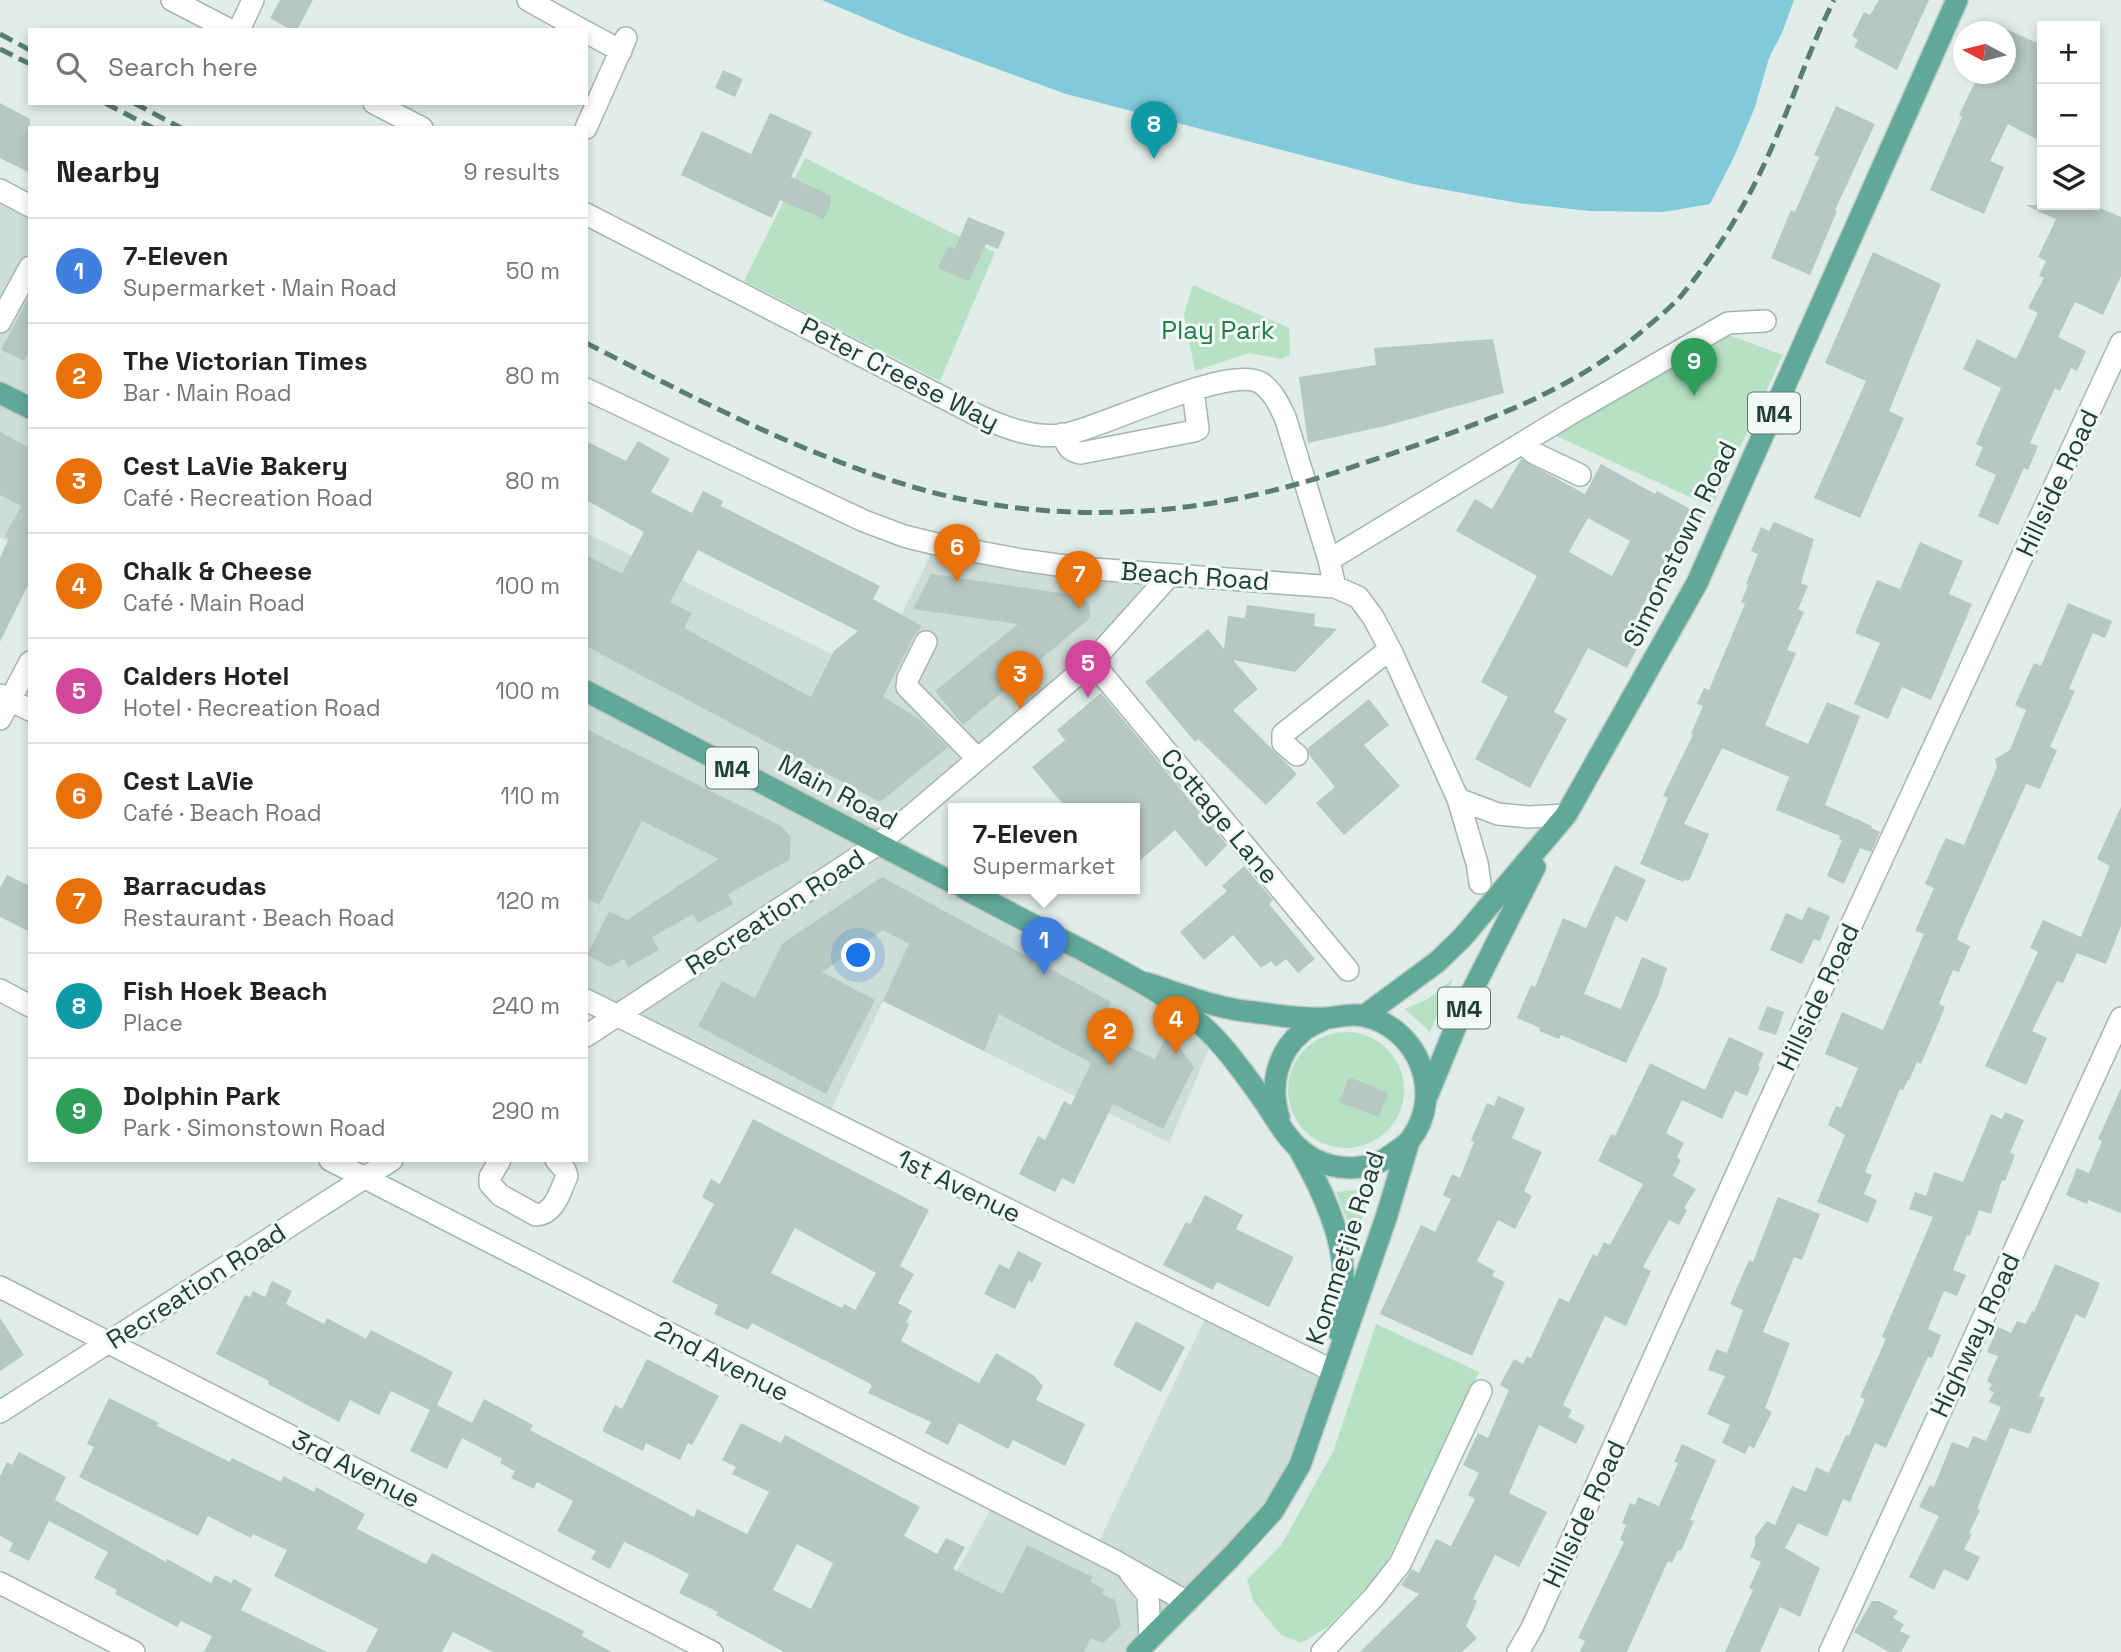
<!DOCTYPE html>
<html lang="en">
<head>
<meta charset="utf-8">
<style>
	:root { --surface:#fff; --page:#f6f6f6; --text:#222; --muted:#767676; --line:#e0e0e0; --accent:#7c3aed }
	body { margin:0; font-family:"Space Grotesk",sans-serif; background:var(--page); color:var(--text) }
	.controls { position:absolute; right:21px; top:21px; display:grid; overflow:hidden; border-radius:0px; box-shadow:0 4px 10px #0003 }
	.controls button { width:63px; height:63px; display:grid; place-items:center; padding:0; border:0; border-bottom:2px solid var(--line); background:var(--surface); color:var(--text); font:35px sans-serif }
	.compass { position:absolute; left:1953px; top:21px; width:63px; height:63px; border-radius:50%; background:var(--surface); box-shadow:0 4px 10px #0003; rotate:277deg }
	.you { position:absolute; left:859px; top:956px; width:24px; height:24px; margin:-18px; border:5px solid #fff; border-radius:50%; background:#1a73e8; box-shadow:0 0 0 10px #1a73e833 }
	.badge { display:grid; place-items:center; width:46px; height:46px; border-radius:50%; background:var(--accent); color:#fff; font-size:23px; font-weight:700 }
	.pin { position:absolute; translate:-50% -58px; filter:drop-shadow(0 2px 4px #0008) }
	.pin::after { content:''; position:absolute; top:37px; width:24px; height:21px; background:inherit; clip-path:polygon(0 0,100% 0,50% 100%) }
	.popup { position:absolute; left:948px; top:803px; width:192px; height:91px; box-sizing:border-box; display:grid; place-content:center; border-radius:0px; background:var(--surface); filter:drop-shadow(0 2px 5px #0005); font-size:23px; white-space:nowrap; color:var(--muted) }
	.popup b { font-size:26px; color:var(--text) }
	.popup::after { content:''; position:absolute; left:50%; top:100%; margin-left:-14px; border:14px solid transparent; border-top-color:var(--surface) }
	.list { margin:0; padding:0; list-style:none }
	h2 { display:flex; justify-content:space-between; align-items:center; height:91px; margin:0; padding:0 28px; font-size:30px }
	h2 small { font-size:23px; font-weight:400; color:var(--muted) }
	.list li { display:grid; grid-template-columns:46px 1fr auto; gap:21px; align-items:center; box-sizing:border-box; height:105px; padding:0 28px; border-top:2px solid var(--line) }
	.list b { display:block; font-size:26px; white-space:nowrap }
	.list p { margin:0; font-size:23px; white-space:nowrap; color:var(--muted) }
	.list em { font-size:23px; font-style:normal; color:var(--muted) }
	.icon { flex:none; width:38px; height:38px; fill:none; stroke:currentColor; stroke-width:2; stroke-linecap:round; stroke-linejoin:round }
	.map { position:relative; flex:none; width:2121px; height:1652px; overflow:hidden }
	.search { position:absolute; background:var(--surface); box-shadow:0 4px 10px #0003; left:28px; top:28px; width:560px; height:77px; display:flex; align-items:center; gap:18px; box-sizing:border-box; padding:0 24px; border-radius:0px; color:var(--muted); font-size:26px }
	.panel { position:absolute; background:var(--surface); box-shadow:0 4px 10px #0003; left:28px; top:126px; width:560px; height:1036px; border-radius:0px }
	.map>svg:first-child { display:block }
</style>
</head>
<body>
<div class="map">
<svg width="2121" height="1652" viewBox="0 0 2121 1652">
	<rect width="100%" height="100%" fill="#e1ede8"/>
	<!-- built -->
	<path fill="#cfddd7" d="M0,190L30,206V553L0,537Z
		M586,533L872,674L936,544L1170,575L1092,662L879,844L965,889L1214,1037L1169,1143L883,1001L826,1120L586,1000Z
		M1209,1310L1333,1371L1300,1465L1137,1652H913L995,1501L1094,1552Z"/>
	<!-- green -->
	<path fill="#b7e1c4" d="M805,158L950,232L995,252L940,381L744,281Z
		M1193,285L1289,328L1290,355L1281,359L1249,353L1195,371L1184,314Z
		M1726,334L1783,355L1712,507L1556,436Z
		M1453,979L1430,1032L1405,1009L1428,999Z
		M1288 1090a58 58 0 1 1 116 0a58 58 0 1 1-116 0Z
		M1373,1188L1365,1207L1354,1250L1352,1233L1336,1192Z
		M1376,1324L1479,1372L1383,1570L1328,1627L1301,1643L1281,1635L1254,1602L1247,1580L1282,1544L1333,1452Z"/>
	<!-- water -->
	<path fill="#82c9d9" d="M822,0H1794L1782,33L1769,58L1755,107L1734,157L1710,204L1663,212L1590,211L1518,203L1413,184L1066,94L907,36Z"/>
	<!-- building -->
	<path fill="#b6c8c1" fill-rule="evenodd" d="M280,0H313L297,30H291L270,18Z
		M1879,0H1929L1897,70L1854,47L1858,40L1852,36L1864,12L1870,15Z
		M2006,29L2042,45V142L2008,124L1990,161L2004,167L1984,214L1930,190L1962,117L1959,115L1979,74H2006Z
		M723,70L743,79L735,97L715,88Z
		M0,103L30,119V173L0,158Z
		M1836,106L1875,124L1835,210L1837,211L1810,275L1771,258L1791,210L1795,212L1819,157L1814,155Z
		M770,113L812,132L791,177L831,196V203L824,219L780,200L772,218L681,175L702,131L751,154Z
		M2025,205H2093L2121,217V276L2103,315L2075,302L2058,337L2086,351L2077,371L2071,368L2060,391L2055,388L2030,443L2038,446L2028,470L2024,468L1998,525L1978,516L1996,475L1975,465L1983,447L1976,444L2001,388L1963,369L1977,339L2016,359L2038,313L2028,308L2044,278L2039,276L2046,261L2038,257L2056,219Z
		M968,217L1005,232L998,249L986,244L969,281L938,268L948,246L955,249Z
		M1873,252L1941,284L1889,411L1904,418L1860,518L1814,498L1866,381L1825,363Z
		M30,295V349L24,361L1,350Z
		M1493,339L1504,393L1385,426L1308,443L1299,377L1376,365L1374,348Z
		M0,432L30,448V581L0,642V558L9,538L5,536L21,506L0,495Z
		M586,441L626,461L638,441L670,459L651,492L692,513L703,491L723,501L721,506L880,586L873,599L922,626L914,636L883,697L921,720L948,747L880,802L586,646V555L622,574L644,532L586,500ZM698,550L858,631L834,651L811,697L684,628L692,613L670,602Z
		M1521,459L1585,494L1601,464L1655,494L1657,491L1703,516L1676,572L1664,566L1632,627L1645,633L1627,668L1588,648L1554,712L1567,719L1530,788L1475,759L1508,697L1481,682L1537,576L1456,531L1475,499L1492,509ZM1588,518L1630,541L1612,576L1569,552Z
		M1774,522L1814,539L1801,583L1808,586L1798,609L1804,612L1787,650L1796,653L1765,725L1808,744L1827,702L1860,716L1825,805L1872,826L1871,828L1880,832L1871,852L1860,848L1844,884L1827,876L1842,840L1839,839L1840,836L1776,810L1789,777L1722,748L1684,824L1709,834L1691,877L1688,881L1684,879L1683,882L1640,864L1668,798L1663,796L1693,735L1691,734L1703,706L1697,704L1704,688L1709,690L1745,604L1741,602L1748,585L1746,584L1758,554L1751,551L1761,527L1769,531Z
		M1920,542L1963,561L1949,594L1972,604L1931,700L1902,687L1888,719L1854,704L1880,643L1855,633L1877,580L1900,589Z
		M931,574L1080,596L1089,604L1090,618L963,725L935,691L1018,624L913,609Z
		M2068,603L2112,621L2105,638L2093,633L2069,689L2075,691L2050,747L2057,750L2040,789L2026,784L1960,931L1957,940L1970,946L1959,972L1953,970L1939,1004L1945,1007L1921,1064L1917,1062L1909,1081L1908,1080L1903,1090L1900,1089L1865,1172L1872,1175L1864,1194L1877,1200L1868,1223L1817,1202L1845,1135L1828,1125L1836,1106L1841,1108L1858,1068L1825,1054L1842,1012L1883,1030L1924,934L1915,931L1934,888L1925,884L1939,852L1946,838L1964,845L1997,767L1995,759L2010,750L2026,710L2015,705L2034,663L2041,666Z
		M1247,605L1315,614L1314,626L1337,629L1295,672L1233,660L1258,689L1233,710L1297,774L1266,805L1198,739L1195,742L1145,682L1208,629L1224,649L1228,616L1245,618Z
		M1101,693L1227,845L1206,867L1175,830L1135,865V809H1067L1032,767L1065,740L1057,730Z
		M1369,699L1389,725L1364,745L1400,786L1344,835L1316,803L1335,787L1310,756L1308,748Z
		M586,729L781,826L791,837L789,860L728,894L733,904L698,923L693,914L652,937L659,950L628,967L624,959L610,967L587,955L609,911L627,920L719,859L642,821L599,905L586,898Z
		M2121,807V926L2106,964L2077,953L2063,983L2057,981L2032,1031L2047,1038L2026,1085L1985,1066L2038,952L2030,948L2043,920L2081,937L2110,866L2097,859Z
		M1615,865L1646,880L1627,922L1616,916L1584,994L1621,1009L1642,957L1667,968L1658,996L1626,1063L1561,1035L1559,1039L1539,1031L1540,1028L1517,1018L1531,985L1535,987L1563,918L1586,928Z
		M1244,866L1273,900L1269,904L1315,959L1298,973L1286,959L1276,967L1271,961L1261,968L1233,935L1204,960L1180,932L1227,891L1222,886Z
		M7,875L30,886V932L0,917V888Z
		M882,877L1111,1002L1096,1031L1155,1059L1168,1032L1194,1067L1163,1129L1113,1104L1074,1184L1062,1178L1055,1192L1019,1174L1038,1136L1045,1140L1064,1101L1071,1105L1091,1063L999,1014L984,1051L883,1001L909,944L883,930L822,972L875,1000L826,1094L698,1026L722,981L755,998L783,943Z
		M1808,907L1830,916L1820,941L1814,939L1802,964L1770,950L1786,913L1802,920Z
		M1767,1006L1784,1012L1776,1035L1758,1029Z
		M1729,1037L1764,1053L1758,1066L1760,1067L1747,1096L1735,1091L1722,1119L1682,1100L1666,1133L1684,1143L1677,1157L1681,1160L1673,1176L1696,1189L1684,1208L1687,1210L1679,1225L1669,1220L1643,1267L1651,1271L1626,1326L1605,1316L1563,1405L1572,1410L1568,1417L1585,1426L1576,1444L1539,1425L1509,1493L1547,1512L1519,1567L1495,1555L1473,1599L1477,1601L1466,1626L1477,1638L1462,1652H1360L1419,1594L1401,1585L1412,1569L1419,1573L1436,1539L1451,1546L1475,1499L1468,1495L1479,1473L1463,1465L1478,1433L1488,1438L1509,1390L1500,1385L1514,1359L1523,1364L1527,1356L1531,1358L1559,1298L1569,1302L1593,1254L1597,1257L1604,1242L1610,1245L1643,1184L1598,1161L1611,1134L1615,1136L1650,1063L1705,1090Z
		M1349,1077L1388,1093L1379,1117L1339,1102Z
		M2121,1088V1213L2088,1200L2087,1204L2066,1195L2077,1168L2089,1173L2102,1141L2098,1139Z
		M1498,1096L1525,1108L1512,1138L1542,1152L1524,1191L1532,1196L1515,1229L1498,1220L1477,1261L1495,1271L1492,1276L1505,1282L1472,1356L1380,1314L1421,1225L1435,1232L1451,1199L1443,1195L1452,1174L1460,1178L1474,1142L1471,1140L1487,1103L1494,1106Z
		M2005,1112L2024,1120L2010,1153L2015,1155L2005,1181L2002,1180L1991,1214L1979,1210L1970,1236L1967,1235L1953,1270L1966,1275L1957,1296L1944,1291L1928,1329L1941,1335L1932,1358L1928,1357L1886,1448L1875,1443L1850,1502L1843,1499L1827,1537L1798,1523L1785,1548L1820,1568L1800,1617L1780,1607L1760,1652H1725L1753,1590L1749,1588L1761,1562L1750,1557L1755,1545V1537L1767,1521L1775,1525L1792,1486L1806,1492L1816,1467L1829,1473L1846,1435L1849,1436L1865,1399L1860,1397L1886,1339L1882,1337L1933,1217L1909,1209L1915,1192L1926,1196L1934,1172L1963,1182L1991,1114L2002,1119Z
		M753,1119L929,1210L900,1266L914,1274L898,1303L912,1311L906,1322L909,1324L901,1341L979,1383L996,1353L1033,1375L1043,1386L1036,1400L1085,1424L1065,1466L1013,1440L1008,1449L959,1423L948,1445L925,1433L931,1422L868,1393L872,1386L869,1383L752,1323L748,1330L714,1314L718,1305L672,1282L714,1204L702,1197L711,1179L720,1184ZM795,1228L876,1273L855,1310L844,1304L842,1308L771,1273Z
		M1205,1195L1243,1215L1236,1229L1294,1257L1269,1307L1217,1282L1213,1290L1163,1265L1186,1222L1190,1224Z
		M1778,1197L1820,1214L1802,1260L1794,1257L1763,1332L1790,1343L1765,1408L1772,1412L1754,1448L1749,1446L1745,1454L1722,1443L1730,1425L1707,1414L1725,1376L1708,1370L1716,1349L1727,1353L1743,1310L1730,1304L1749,1260L1753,1262Z
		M1018,1251L1042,1263L1032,1283L1029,1280L1015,1309L984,1294L999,1264L1009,1269Z
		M2055,1264L2100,1283L2085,1319L2076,1314L2039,1396L2045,1398L2030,1434L2010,1428L1977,1509L1980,1510L1969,1533L1972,1534L1964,1549L1980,1557L1968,1581L1944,1569L1934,1590L1909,1577L1939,1516L1919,1507L1930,1485L1934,1487L1952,1442L1968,1448L1973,1436L1986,1441L2001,1407L1989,1402L1994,1392L1989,1390L1992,1384L1987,1381L1998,1356L1987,1352L1998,1327L2011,1333L2017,1321L2026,1324L2032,1311L2034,1312Z
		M272,1281L292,1291L286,1304L324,1324L327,1318L366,1339L371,1330L453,1372L437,1405L472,1423L484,1399L533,1425L530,1430L694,1517L697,1509L747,1534L769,1492L732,1474L736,1467L722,1460L741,1423L781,1443L785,1435L920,1507L904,1536L937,1554L946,1538L965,1547L953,1569L1003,1594L1027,1545L1093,1577L1090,1582L1104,1589L1102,1594L1115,1600L1121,1626L1103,1643L1091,1638L1084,1652H784L716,1615L718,1612L679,1593L689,1574L650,1554L624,1542L610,1569L591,1559L596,1551L557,1531L573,1501L537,1482L534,1489L511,1478L515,1471L500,1463L502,1459L462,1438L447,1469L410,1451L430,1410L391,1391L379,1415L350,1400L339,1422L268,1384L269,1381L216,1354L245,1295L250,1297L253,1291L265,1297ZM797,1544L833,1563L811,1609L773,1590Z
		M0,1318L24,1355L0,1371Z
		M1136,1321L1185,1347L1161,1392L1113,1365Z
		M647,1359L719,1396L692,1445L688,1443L680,1460L646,1443L643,1451L602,1431L615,1405L622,1409Z
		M109,1398L159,1423L157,1426L230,1462L232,1458L281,1482L283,1476L314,1492L316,1487L365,1514L357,1529L426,1564L432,1553L584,1631L582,1636L612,1652H493L453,1632L442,1652H366L378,1629L274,1576L287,1550L253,1534L251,1538L208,1516L198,1536L79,1477L94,1447L87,1444Z
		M1682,1444L1716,1460L1690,1520L1694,1521L1681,1551L1678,1550L1672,1563L1668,1561L1627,1652H1580L1585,1641L1578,1638L1624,1542L1620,1540L1626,1525L1622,1523L1630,1503L1635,1505L1638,1497L1659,1506L1678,1463L1674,1462Z
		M19,1452L66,1477L55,1500L166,1562L167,1559L211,1583L215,1575L231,1583L234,1579L252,1589L241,1610L327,1652H204L212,1636L181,1621L177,1627L115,1594L117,1590L94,1578L108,1552L49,1521L29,1561L9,1551L13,1543L0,1536V1476L7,1462L12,1465Z
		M1872,1601H1879L1898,1611L1893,1618L1904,1624L1900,1631L1910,1636L1901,1652H1889L1854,1632Z"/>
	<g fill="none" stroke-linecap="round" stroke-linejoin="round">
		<defs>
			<path id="minor" d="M172,0L230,30
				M528,0L582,30
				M239,30L253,0
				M586,32L621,51
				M374,103L422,128
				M586,128L626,38
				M0,190L30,206
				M586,214L979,416C1006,428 1036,440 1067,434C1105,426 1230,364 1261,383C1273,391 1279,405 1285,417L1329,560L1335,587
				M0,322L30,267
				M586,389L864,521L904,536L936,544L1022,560L1080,568L1335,587L1358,597L1373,617L1392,653L1458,799L1477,863L1480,883
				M1062,434C1067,445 1068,451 1081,453L1194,431L1198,429L1193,390
				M1522,443L1534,453L1580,475
				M1329,560L1570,414L1728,323L1765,321
				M926,642L908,678L907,687L978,759
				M1092,662L1348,970
				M0,695L30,710
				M0,719L30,662
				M1297,755L1283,743V734L1390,649
				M1458,799L1498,814L1528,817L1566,815
				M0,990L30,1006
				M586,1000L1333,1371
				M586,1036L878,844L1092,662L1170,575
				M330,1160L1115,1561L1187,1602
				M500,1160L490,1177V1184L500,1195L536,1215C555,1214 560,1191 567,1176L565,1170L556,1160
				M0,1287L712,1652
				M0,1412L392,1160
				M1130,1573L1148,1595L1150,1639
				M0,1583L134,1652
				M1322,1652L1374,1597L1400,1564L1481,1391
				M1518,1652L1532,1628L1766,1109L2121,343
				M1830,1652L2121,1018"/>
			<path id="major" d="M0,393L30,408
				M586,691L953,883
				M965,889C1004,910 1043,930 1082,950C1129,975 1177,999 1214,1037C1233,1057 1250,1081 1266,1104C1280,1125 1291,1147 1314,1159C1339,1172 1372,1171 1394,1153C1399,1149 1406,1145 1410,1140C1445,1095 1419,1028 1364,1016C1351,1013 1339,1017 1327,1018C1304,1020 1276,1015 1253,1012C1217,1009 1181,994 1146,983
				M1364,1016L1437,962L1462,938L1566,815L1697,583L1957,0
				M1428,1094L1463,1009L1535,867
				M1279,1117C1269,1087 1277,1052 1302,1032C1308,1026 1318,1023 1326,1018
				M1300,1151C1320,1186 1341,1229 1343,1270C1344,1290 1340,1311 1338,1331
				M1137,1652L1230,1558L1273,1511L1300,1465L1386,1218L1409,1141"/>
		</defs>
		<!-- minor casing -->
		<use href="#minor" stroke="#a3b6b0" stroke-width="24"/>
		<!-- major casing -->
		<use href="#major" stroke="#c0cac7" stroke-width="24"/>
		<!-- minor -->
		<use href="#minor" stroke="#fff" stroke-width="21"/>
		<!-- major -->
		<use href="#major" stroke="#60a898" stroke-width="21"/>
		<!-- rail -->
		<path stroke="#597c74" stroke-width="5" stroke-dasharray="14 7" stroke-linecap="butt" d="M0,34L30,50
			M0,49L30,64
			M105,103L153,128
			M134,103L181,128
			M586,343C692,397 799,453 913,487C1019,518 1137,520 1245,497C1307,484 1367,462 1426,442C1506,414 1583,383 1647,327C1659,317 1671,307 1681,296C1720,249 1751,197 1775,140C1795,94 1811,45 1834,0"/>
	</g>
	<g text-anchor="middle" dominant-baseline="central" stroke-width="6" stroke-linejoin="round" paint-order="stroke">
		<!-- shield labels -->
		<g fill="#f2f9f6" stroke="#5e7871" stroke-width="2">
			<rect x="1748" y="392.5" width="52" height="41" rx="5"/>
			<rect x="706" y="747.5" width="52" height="41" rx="5"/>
			<rect x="1438" y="987.5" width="52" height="41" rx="5"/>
		</g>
		<g font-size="24" font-weight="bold" fill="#1f4038">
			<text x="1774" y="413">M4</text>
			<text x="732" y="768">M4</text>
			<text x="1464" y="1008">M4</text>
		</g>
		<!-- park labels -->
		<g font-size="26" fill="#247c49" stroke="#f2f9f6">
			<text x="1218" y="330">Play Park</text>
		</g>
		<!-- street labels -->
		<g font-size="26" fill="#1f4038" stroke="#f2f9f6">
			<text transform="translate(900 374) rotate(27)">Peter Creese Way</text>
			<text transform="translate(2057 483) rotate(-65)">Hillside Road</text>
			<text transform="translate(1680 544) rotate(-64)">Simonstown Road</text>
			<text transform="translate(1195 576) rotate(4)">Beach Road</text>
			<text transform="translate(838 792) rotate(28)">Main Road</text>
			<text transform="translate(1220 816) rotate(50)">Cottage Lane</text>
			<text transform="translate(775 912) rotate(-33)">Recreation Road</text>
			<text transform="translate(1818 997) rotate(-65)">Hillside Road</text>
			<text transform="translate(959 1186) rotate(26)">1st Avenue</text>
			<text transform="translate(1345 1248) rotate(-72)">Kommetjie Road</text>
			<text transform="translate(196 1286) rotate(-33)">Recreation Road</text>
			<text transform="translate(1975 1335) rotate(-65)">Highway Road</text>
			<text transform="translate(722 1361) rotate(27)">2nd Avenue</text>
			<text transform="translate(356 1469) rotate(27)">3rd Avenue</text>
			<text transform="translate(1584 1514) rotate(-65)">Hillside Road</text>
		</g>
	</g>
</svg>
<div class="controls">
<button>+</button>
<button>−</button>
<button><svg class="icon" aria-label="layers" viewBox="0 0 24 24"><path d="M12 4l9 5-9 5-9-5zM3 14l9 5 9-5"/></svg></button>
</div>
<svg class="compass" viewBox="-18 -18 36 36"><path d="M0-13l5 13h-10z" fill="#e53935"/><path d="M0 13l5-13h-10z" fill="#767676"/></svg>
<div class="you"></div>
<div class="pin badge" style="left:1044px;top:975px;background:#3f7fe0">1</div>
<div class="popup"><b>7-Eleven</b>Supermarket</div>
<div class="pin badge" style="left:1110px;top:1066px;background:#e8710a">2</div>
<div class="pin badge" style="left:1020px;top:709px;background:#e8710a">3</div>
<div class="pin badge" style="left:1176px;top:1054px;background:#e8710a">4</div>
<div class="pin badge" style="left:1088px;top:698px;background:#d1479c">5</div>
<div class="pin badge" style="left:957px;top:582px;background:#e8710a">6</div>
<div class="pin badge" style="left:1079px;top:609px;background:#e8710a">7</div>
<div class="pin badge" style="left:1154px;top:159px;background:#0f9aa8">8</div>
<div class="pin badge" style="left:1694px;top:396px;background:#2e9e5b">9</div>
<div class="search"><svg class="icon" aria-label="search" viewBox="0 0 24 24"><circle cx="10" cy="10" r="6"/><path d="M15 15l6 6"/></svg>Search here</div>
<section class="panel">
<h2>Nearby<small>9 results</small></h2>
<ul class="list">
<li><span class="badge" style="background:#3f7fe0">1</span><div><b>7-Eleven</b><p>Supermarket · Main Road</p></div><em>50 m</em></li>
<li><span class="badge" style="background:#e8710a">2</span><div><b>The Victorian Times</b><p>Bar · Main Road</p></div><em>80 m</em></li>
<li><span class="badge" style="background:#e8710a">3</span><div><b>Cest LaVie Bakery</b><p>Café · Recreation Road</p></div><em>80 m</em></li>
<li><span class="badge" style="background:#e8710a">4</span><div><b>Chalk &amp; Cheese</b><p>Café · Main Road</p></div><em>100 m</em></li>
<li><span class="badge" style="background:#d1479c">5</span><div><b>Calders Hotel</b><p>Hotel · Recreation Road</p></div><em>100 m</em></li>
<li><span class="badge" style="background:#e8710a">6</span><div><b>Cest LaVie</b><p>Café · Beach Road</p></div><em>110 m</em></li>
<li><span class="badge" style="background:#e8710a">7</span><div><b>Barracudas</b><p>Restaurant · Beach Road</p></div><em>120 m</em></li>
<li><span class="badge" style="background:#0f9aa8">8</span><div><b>Fish Hoek Beach</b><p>Place</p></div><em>240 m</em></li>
<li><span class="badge" style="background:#2e9e5b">9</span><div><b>Dolphin Park</b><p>Park · Simonstown Road</p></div><em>290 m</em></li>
</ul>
</section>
</div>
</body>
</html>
